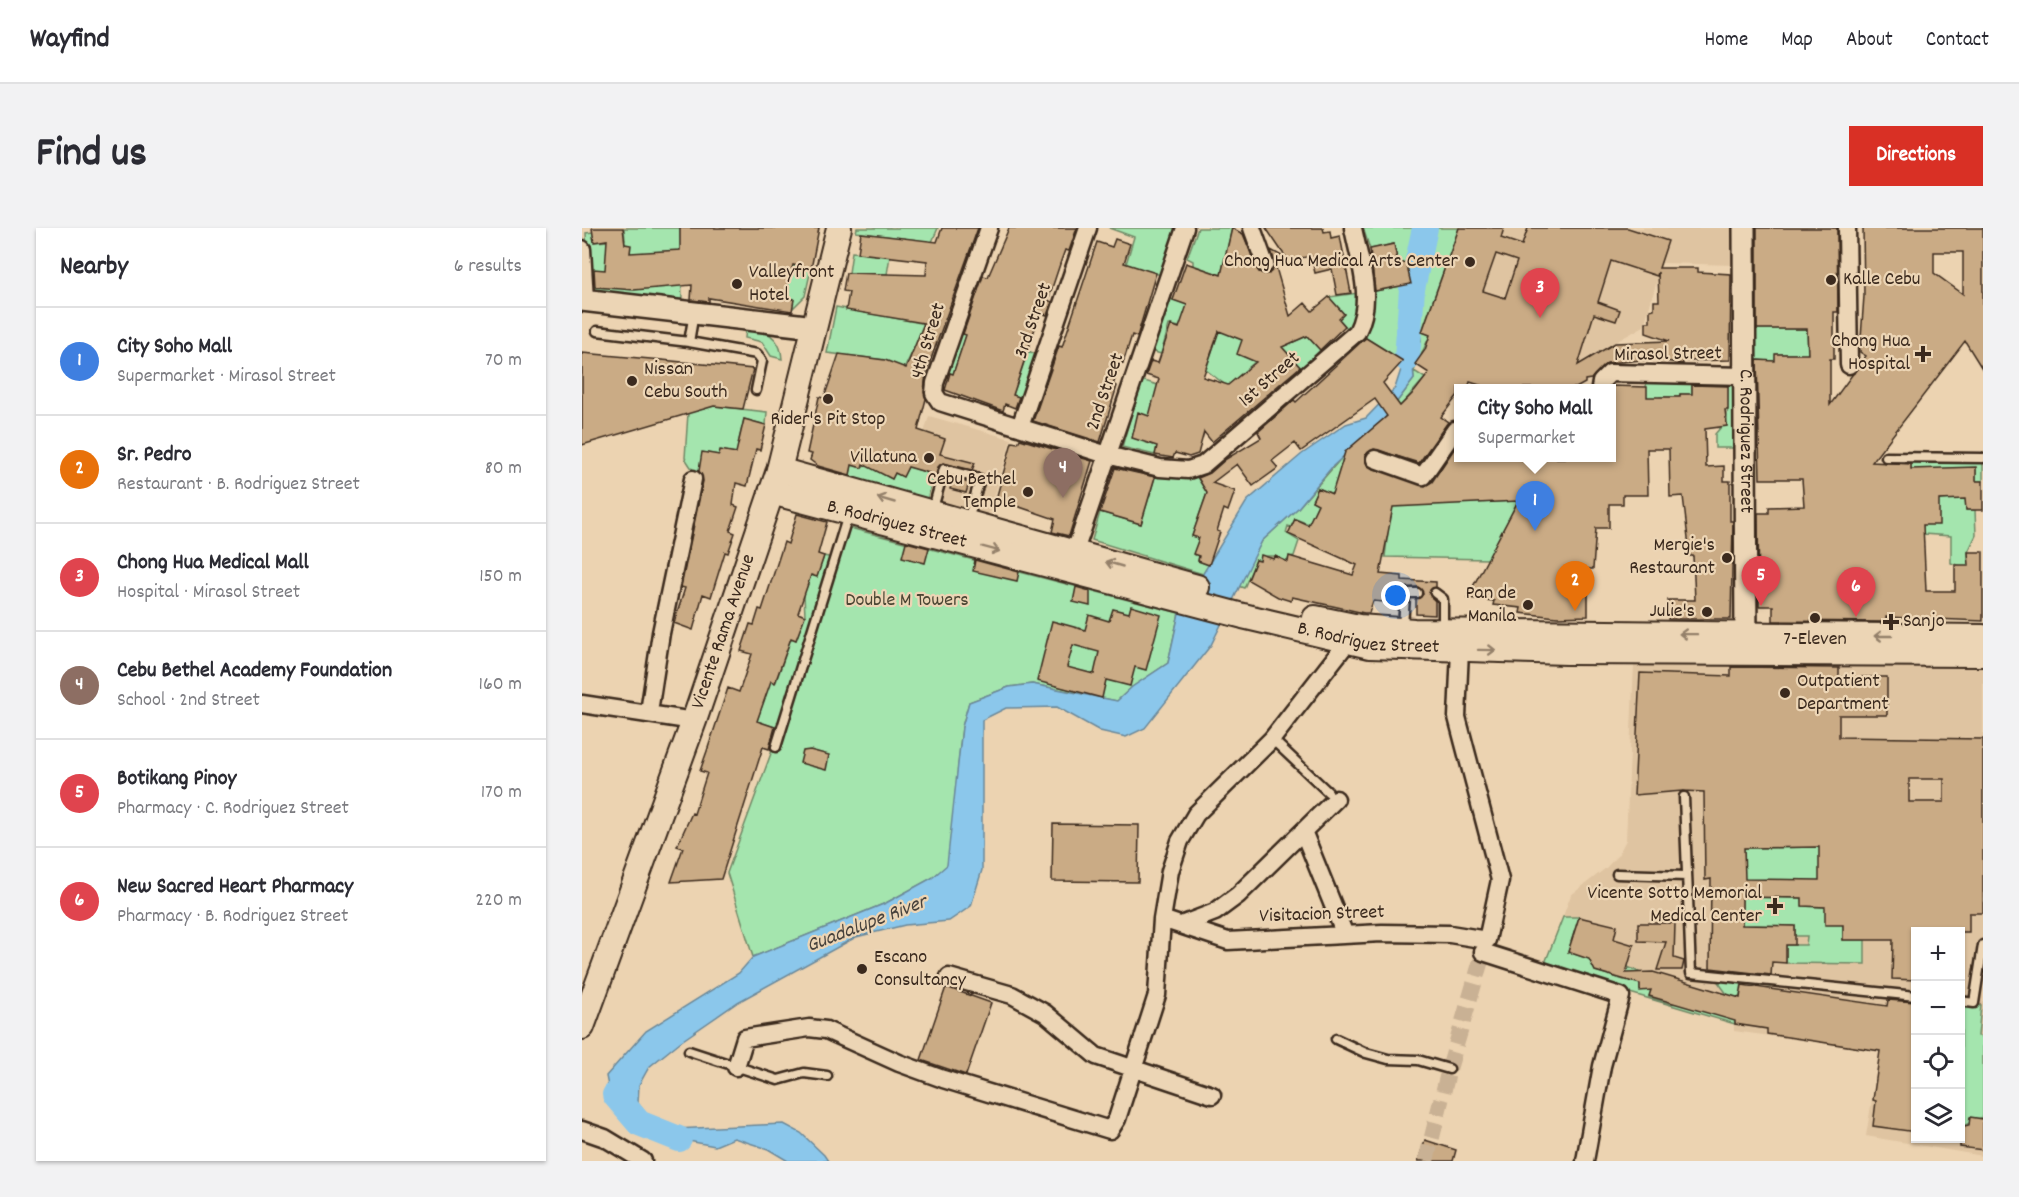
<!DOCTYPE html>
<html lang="en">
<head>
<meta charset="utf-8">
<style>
	:root { --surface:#fff; --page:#f2f2f3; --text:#2b2b33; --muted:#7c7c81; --line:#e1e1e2; --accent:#d93025 }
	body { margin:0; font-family:Dekko,sans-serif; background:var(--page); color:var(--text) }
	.controls { position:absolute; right:18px; bottom:18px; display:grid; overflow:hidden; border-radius:0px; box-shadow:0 2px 4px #0004 }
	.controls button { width:54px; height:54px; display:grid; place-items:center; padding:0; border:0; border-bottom:2px solid var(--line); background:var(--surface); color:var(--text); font:30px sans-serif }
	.you { position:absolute; left:814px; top:368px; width:21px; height:21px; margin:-15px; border:4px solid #fff; border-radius:50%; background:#1a73e8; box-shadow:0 0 0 9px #1a73e833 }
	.badge { display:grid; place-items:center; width:39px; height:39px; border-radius:50%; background:var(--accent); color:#fff; font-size:20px; font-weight:700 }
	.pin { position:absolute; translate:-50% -50px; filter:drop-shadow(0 2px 3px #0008) }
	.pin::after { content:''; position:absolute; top:32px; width:21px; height:18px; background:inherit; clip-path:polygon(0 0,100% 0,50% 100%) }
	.popup { position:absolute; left:872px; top:156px; width:162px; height:78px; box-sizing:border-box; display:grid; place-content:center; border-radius:0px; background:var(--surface); filter:drop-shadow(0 2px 4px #0005); font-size:20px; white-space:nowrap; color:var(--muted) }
	.popup b { font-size:22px; color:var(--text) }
	.popup::after { content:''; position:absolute; left:50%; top:100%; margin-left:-12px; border:12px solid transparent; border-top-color:var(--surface) }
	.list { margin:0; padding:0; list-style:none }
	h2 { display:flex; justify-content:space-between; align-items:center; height:78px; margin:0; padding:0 24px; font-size:26px }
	h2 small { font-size:20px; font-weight:400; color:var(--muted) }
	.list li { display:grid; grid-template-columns:39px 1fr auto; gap:18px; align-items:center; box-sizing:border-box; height:108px; padding:0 24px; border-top:2px solid var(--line) }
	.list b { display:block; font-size:22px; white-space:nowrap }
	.list p { margin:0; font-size:20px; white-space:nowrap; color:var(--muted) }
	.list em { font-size:20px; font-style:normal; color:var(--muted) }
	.icon { flex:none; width:33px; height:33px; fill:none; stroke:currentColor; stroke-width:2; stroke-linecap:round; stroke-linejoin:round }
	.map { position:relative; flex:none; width:1401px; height:933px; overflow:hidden; border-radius:0px }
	header { display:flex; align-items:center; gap:36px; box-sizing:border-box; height:84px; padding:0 30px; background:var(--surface); border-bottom:2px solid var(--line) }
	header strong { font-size:28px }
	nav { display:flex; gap:33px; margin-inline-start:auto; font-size:21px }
	.intro { display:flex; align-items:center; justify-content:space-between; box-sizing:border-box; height:144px; padding:0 36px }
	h1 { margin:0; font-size:42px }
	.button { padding:15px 27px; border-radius:0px; background:var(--accent); color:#fff; font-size:21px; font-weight:700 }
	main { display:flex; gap:36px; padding:0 36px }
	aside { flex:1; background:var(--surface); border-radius:0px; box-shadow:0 2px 4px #0004 }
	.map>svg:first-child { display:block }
</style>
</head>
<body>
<header>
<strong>Wayfind</strong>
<nav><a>Home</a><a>Map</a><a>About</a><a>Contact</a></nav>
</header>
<div class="intro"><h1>Find us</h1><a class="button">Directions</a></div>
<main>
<aside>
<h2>Nearby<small>6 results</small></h2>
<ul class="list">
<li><span class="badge" style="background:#3f7fe0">1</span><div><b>City Soho Mall</b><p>Supermarket · Mirasol Street</p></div><em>70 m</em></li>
<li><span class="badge" style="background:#e8710a">2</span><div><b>Sr. Pedro</b><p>Restaurant · B. Rodriguez Street</p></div><em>80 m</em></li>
<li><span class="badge" style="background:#e0444e">3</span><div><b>Chong Hua Medical Mall</b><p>Hospital · Mirasol Street</p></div><em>150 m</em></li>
<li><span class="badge" style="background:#8d6e63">4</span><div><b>Cebu Bethel Academy Foundation</b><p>School · 2nd Street</p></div><em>160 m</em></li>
<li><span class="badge" style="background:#e0444e">5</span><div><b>Botikang Pinoy</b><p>Pharmacy · C. Rodriguez Street</p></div><em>170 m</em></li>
<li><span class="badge" style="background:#e0444e">6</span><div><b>New Sacred Heart Pharmacy</b><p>Pharmacy · B. Rodriguez Street</p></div><em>220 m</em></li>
</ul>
</aside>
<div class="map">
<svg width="1401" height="933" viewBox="0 0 1401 933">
	<rect width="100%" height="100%" fill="#ecd3b1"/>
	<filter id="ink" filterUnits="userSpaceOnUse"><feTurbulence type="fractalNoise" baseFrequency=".0167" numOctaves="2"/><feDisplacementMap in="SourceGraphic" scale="12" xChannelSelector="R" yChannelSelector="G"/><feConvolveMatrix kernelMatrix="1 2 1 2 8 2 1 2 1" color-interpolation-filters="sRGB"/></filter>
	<g filter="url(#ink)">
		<!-- built -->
		<path fill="#dfc4a1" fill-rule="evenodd" d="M848,0H1152V37L1080,35L1062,98L952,160L888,140L839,113L836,62Z
			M347,188L429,211L406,290L324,266Z
			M1401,433V928L1284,908L1298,823L1152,803V795L1048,765L963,735L989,667L1024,640L1036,627L1044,612L1052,437ZM1334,704H1378V910H1334Z"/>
		<!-- green -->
		<path fill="#a4e5ae" stroke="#708866" stroke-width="1.5" d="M42,0H98L100,73L7,65L4,5L11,4L12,14L43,12Z
			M275,0H356L350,14L274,4Z
			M527,0H601L585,49L544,36L552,9Z
			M616,0H650L639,47L611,37V33L605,30Z
			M781,0H838L829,56L821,133L784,110L793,63L829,56L824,35L816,36L812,16L788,21Z
			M848,0H877L840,103L848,107L832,143L843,150L805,193L802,191L832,151L831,138L839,113L834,73Z
			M270,24L308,28L305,46L267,45Z
			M193,34L229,41L223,68L210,81L212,71L203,70L209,43Z
			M776,65L773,96L766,101L757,91L762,86L747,69Z
			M586,70L648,90L654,101L653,109L661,112L656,126L674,133L645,158L624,142L636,105L587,97L579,126L569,123Z
			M254,79L344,96L324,137L321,155L303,132L245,125Z
			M164,99C184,101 199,109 200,131L189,128L180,114L163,110Z
			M376,101L385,105L371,146L362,143Z
			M1173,101H1225L1226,131L1217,126H1194L1193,133L1172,132Z
			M725,108L738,122L720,141L700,119Z
			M446,123L459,128L443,171L431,167Z
			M559,152L576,157L580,199L573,227L540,219Z
			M1153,152V220H1133V206L1140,198L1145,197L1146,156H1110V170L1106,166H1098V169H1078L1065,181L1064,153Z
			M132,178L185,184L184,197L162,191L156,216L161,226L139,222L137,227L121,224L116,250L103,230L106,185Z
			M337,219L334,241L352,247L345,272L267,249L270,237L280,240L288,231L293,242L310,251L313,245L321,248Z
			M762,227L751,266L736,260L730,273L736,276L727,296L713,291L709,299L706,298L704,305L717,313L712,328L707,329L705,334L693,328H679L678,333L674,332L662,360L656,358L680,313L716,280Z
			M1329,233H1401V253H1394V240L1329,242Z
			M574,246L615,249L625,265L610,308L620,311L616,333L627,337L621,346L510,312L518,284L559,296Z
			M1383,262L1384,282H1393L1394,307L1386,324V334L1401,345L1369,335V308L1341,306V297L1357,272L1368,271Z
			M936,273L906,331L803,329L809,278Z
			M260,298L597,385L586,435L550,459L535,473L450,456L427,459L387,474L380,499L366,637L350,650L304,675L171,729L145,645L198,501L175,493L188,453L194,454L209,410L214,412L223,388L222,366L229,347L235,348L242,328L250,330Z
			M1237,619L1245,656L1152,651L1162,635V620Z
			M1160,669L1220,670L1221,678L1243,679L1261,697V712H1283V736L1204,735V717H1224L1225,708H1213V698L1160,697Z
			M981,689H997L986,724L1007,731L1013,743L1042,752L1046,739L1057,744L1058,762H1069L1067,769L1089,776L1145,766L1128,743L1189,744L1188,759L1160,755L1153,796L1048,765L963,735Z
			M1399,777L1396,808L1401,809V889L1379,899V778Z"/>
		<!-- water -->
		<path fill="#8bc7eb" stroke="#6b8899" stroke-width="1.5" d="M838,0H848L834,73L839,113L831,138L832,151L802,191L750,239L716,280L680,313L629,417L563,500L544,509L518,503L475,479L424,480L400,492V642L389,678L367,693L323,697L274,709L156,774L98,814L67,839L57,857L56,875L67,890L92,901L202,896L219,905L242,927L246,933H206L186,921L152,910L133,918L85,909L36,883L28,869L24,848L64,803L157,745L171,729L304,675L350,650L365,637L380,499L387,474L427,459L450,456L535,473L550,459L586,435L597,385L665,273L720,226L764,196L784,190L813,160L823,129Z"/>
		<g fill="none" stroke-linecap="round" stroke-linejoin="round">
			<!-- river -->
			<path stroke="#8bc7eb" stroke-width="26" d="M825,131L830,61L843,0
				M33,867L57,895L97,911"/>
		</g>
		<!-- building -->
		<path fill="#caab85" stroke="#3b2a1e" stroke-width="1.5" fill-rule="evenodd" d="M10,0H41L43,16L49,17L48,25L98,22V0H237L229,41L211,37L202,70L212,71L210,83L127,70V74L109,72L110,57L52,62L13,59L12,41L23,42L25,12L12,14Z
			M360,0H396L344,145L342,164L344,171L336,202L363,211L358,226L393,235L390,242L361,235L356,239L354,247L326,239L321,249L313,245L310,251L281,236L280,240L270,237L268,247L236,238L228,232L230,226L225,225L237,169L242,170L257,126L303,132L324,140L342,95L264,82L267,64L261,63L264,45L344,47L345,33L276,25L279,5L355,14Z
			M427,0H495L487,23L483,22L479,33L466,72L470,74L465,87L458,85L431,167L437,169L433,180L423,176L421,183L363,162L368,145L371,146L384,107L381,106L401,48L406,49Z
			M650,0L661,6L677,44L687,46L693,36L708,88L723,75L730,83L747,69L762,86L757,91L763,98L738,122L725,108L700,119L718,139L630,214L622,204L616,226L607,229L593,225L591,230L573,227L575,218L550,210L556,184L567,188L577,151L564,147L569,133L576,135L589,97L597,100L605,77L591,72L604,35L639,47ZM637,103L660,112L655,126L674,134L646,157L621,149Z
			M684,0H741L742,4L748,3L749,10L758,8L769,65L755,67L750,41L733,45L729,28L693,35L689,22L705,31Z
			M877,0H922L919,10L940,17L946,0H1046L1086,13L1077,40H1116V44L1149,46L1148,132L1101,133V136L1073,131L1025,135L1009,151L1003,152V155L994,160H907L888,154L886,160H876V167L859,189L866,194L837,235L792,221L783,227L785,237L843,258L850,254L876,215V230H1029L1030,158L1065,159V169H1098V166H1110V157L1146,158V182H1143L1145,198L1123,201L1124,239L1142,238V253H1148V293H1151L1149,391H1086V372H1113L1111,328H1108L1101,268L1088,269L1087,221H1065L1066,267H1041V276H1027V300H1014L1011,341H1006V388L975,389L938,385L939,380L911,377L912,373L885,370L936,273L811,279L798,346L820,348V352L854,354V359L847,365L853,373V387L834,386V371L841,366L836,359L822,360L814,375L791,373L787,385H782L710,369L709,373L696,369L666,352L674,332L678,333L679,327L692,331L693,328L706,334L707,328L771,347L775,337L706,306L713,291L726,297L736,276L730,273L736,260L750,266L763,224L805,188L793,171L719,223L713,215L690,233L696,240L671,258L655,236L630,255L653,263L646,283L642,281L635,303L638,304L627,337L616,333L617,328L611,326L617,310L610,308L625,265L616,250L628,245L644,231L679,210L676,204L712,172L714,174L779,114L784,110L821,133L801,155L818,178L833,163L847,145L833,136L843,122L848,107L840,104ZM914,26L935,33L923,70L901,63ZM1029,33L1075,48L1076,44L1077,73H1072V81L1068,82V94H1064V105L1087,113L1033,115L996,137L1012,86L1034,93L1038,82L1016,74Z
			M1175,0H1255L1256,84H1252V131H1248V177L1284,128L1278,124L1282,68L1281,0H1401V142L1383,113L1290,234L1329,236V241L1394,239V253H1401V282H1384L1383,271L1357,272V297H1341L1344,363H1373V337H1387L1386,324H1401V393L1304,389V394L1191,393V378H1177L1176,285H1187V279L1222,278L1220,251H1178L1175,132L1193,133V126H1226L1225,101H1175ZM1352,24H1381V66L1352,45Z
			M533,11L548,16L542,35L574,45L555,109L550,107L541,135L539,134L531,157L535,158L518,214L451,193L477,118L480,119L515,14L530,19Z
			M812,16L816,36L824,34L829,56L793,63L788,21Z
			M0,125L80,132L171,141L161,181L132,178L0,217Z
			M162,191L184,197L178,222L174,221L165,258L154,255L151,277L156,279L148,303L153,305L146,325L143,324L129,369L121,366L111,402L92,395L103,360L99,359L121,253L117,243L120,224L137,227L138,222L154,225Z
			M438,211L510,233L487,308L470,304L473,291L414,271L430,214L436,215Z
			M533,240L573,249L559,296L518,284Z
			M366,249L387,255L384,265L368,261L370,252Z
			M215,286L245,294L236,326L242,328L235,349L229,347L216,385L223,388L214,412L209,410L193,455L189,453L175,493L193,499L187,521L181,519L139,651L89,654L101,620L95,618L110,585L112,586L125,545L118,543L125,523L146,460L157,464L170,426L159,423L168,396L172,397L177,381L180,382L202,314L206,316Z
			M324,314L347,320L343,335L320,329Z
			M393,332L437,344L435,353L391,343Z
			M494,359L508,363V378L491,374Z
			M549,378L579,387L564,442L553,439L548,458L524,452L520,470L455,453L470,393L503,402L507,387L527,393L531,381L547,385ZM491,417L517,424L512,446L485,439Z
			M1149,439L1257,440V449H1305V487H1257V509L1401,511V685H1387V704H1334V752L1310,751L1311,712H1261V697H1243V679L1220,678V670L1160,669V697L1213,698V717H1204V735L1190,734L1189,747L1128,740L1129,651L1123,652L1122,564L1101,563L1052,567L1058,445L1149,448ZM1327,551H1362V574H1327ZM1237,619V652L1163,651L1162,620Z
			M228,522L247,527L244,542L218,535L221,523Z
			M471,596L557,597L556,654L470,653Z
			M997,689L1035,698L1032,711L1052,717L1044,745L1071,744L1158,770L1160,757L1305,778L1306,772L1334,774V904L1291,898L1294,873L1291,872L1298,823L1185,806V801L1153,796V793L1067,768L1069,762L1058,763V756L1013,743L1007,731L986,724Z
			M1056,695H1093L1092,730L1102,733L1100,742H1075L1084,714L1056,713Z
			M364,759L409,775L384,847L339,832Z
			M1388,889L1401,891V922L1378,919V899L1387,897Z
			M843,912L874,922L871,933H836Z"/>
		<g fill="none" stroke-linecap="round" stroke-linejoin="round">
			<!-- minor-tunnel -->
			<path stroke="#c9b194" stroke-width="16" stroke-dasharray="16 8" stroke-linecap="butt" d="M844,933L867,841L905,712"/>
			<defs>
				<path id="service" d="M112,85L107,114L175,126L180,133L174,162
					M15,103L107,114
					M1304,229L1401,230
					M350,284L362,241L398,251L386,292
					M853,365L861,371V400
					M821,399L823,368L826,365H835
					M690,511L746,564
					M194,519L266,287
					M1102,569L1109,745L1334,768
					M1035,646L1104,648
					M1378,773L1392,775L1401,717
					M754,811L784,825L806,831L836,832L867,841
					M107,823L196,852L222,845L245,848"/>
				<path id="minor" d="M407,0L353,155L352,165L358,174L525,227L578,240L606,242L621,237L775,104C792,71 778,35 771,0
					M670,0L683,36
					M1265,0L1267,137
					M0,21L3,72
					M1018,160L1019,154L1028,145L1163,148
					M438,199L506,0
					M793,231L841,248L873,202H876
					M490,332L603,0
					M0,476L112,493
					M67,484L79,405L111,251
					M721,603L763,707
					M580,691L646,713L800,705L868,706L905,712L918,652L875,489L878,422
					M599,697L633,684L656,667L754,571
					M901,724L1039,768L1020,838L1003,933
					M367,749L430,767L463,785L514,828L630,867
					M154,839L163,810L227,800L244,802L317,835L361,851L528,902L535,891L575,767L580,691L588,643L598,613L614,586L690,511L771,407
					M0,902L23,910L61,933"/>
				<g id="tertiary">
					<path id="s1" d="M1162,0L1164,422"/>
					<path d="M0,72L233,99"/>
				</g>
				<g id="secondary">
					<path d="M197,242L615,359"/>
					<path id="s2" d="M189,264L661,388L788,418L985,424L1401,426"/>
					<path d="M733,390L777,399L832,403L1401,409"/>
					<path id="s3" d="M0,799L112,493L197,242L257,0"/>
				</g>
			</defs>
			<!-- service casing -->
			<use href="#service" stroke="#3b2a1e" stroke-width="13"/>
			<!-- minor casing -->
			<use href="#minor" stroke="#3b2a1e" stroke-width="21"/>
			<!-- tertiary casing -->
			<use href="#tertiary" stroke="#3b2a1e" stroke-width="26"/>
			<!-- secondary casing -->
			<use href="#secondary" stroke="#3b2a1e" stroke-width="28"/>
			<!-- service -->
			<use href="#service" stroke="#ecd5b5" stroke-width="8"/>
			<!-- minor -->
			<use href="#minor" stroke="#ecd5b5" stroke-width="16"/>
			<!-- tertiary -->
			<use href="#tertiary" stroke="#ecd5b5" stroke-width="21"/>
			<!-- secondary -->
			<use href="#secondary" stroke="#ecd5b5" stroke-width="24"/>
		</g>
		<!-- one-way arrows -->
		<defs><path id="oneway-shaft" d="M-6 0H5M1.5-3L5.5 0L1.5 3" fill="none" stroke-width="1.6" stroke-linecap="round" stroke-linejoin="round" transform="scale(1.5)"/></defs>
		<g stroke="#94806a">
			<use href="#oneway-shaft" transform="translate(304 272) rotate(-164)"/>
			<use href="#oneway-shaft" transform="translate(409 321) rotate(15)"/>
			<use href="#oneway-shaft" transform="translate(532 336) rotate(-164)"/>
			<use href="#oneway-shaft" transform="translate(1106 406) rotate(-179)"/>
			<use href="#oneway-shaft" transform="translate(1301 408) rotate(-180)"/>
			<use href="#oneway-shaft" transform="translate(905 422) rotate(1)"/>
		</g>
	</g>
	<!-- markers -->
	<g fill="#3b2a1e" stroke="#ecd5b5" stroke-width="2">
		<circle cx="888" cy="34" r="6"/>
		<circle cx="1249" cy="52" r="6"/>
		<circle cx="155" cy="56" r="6"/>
		<path d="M1338 117h6v6h6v6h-6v6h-6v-6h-6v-6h6z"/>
		<circle cx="50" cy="153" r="6"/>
		<circle cx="246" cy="171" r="6"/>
		<circle cx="347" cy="230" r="6"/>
		<circle cx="446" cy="264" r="6"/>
		<circle cx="1145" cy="330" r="6"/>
		<circle cx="946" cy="377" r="6"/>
		<circle cx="1125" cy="384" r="6"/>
		<circle cx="1233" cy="390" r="6"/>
		<path d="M1306 385h6v6h6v6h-6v6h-6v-6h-6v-6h6z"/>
		<circle cx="1203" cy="465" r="6"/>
		<path d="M1190 669h6v6h6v6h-6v6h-6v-6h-6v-6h6z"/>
		<circle cx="280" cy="741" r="6"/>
	</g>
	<g text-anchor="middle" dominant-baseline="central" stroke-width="4.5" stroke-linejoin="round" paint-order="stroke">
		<!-- poi labels -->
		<g font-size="20" fill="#3b2a1e" stroke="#ecd5b5" text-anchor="end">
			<text x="876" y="34">Chong Hua Medical Arts Center</text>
			<text x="167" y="45" text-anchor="start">Valleyfront<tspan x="167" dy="23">Hotel</tspan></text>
			<text x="1261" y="52" text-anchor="start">Kalle Cebu</text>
			<text x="1328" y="114">Chong Hua<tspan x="1328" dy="23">Hospital</tspan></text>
			<text x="62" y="142" text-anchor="start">Nissan<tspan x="62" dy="23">Cebu South</tspan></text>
			<text x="246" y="192" text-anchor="middle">Rider's Pit Stop</text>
			<text x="335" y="230">Villatuna</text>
			<text x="434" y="252">Cebu Bethel<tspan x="434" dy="23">Temple</tspan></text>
			<text x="1133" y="318">Mergie's<tspan x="1133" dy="23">Restaurant</tspan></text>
			<text x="934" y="366">Pan de<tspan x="934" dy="23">Manila</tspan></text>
			<text x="1113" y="384">Julie's</text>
			<text x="1321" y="394" text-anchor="start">Sanjo</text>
			<text x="1233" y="412" text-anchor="middle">7-Eleven</text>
			<text x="1215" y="454" text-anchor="start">Outpatient<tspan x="1215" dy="23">Department</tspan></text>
			<text x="1180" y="666">Vicente Sotto Memorial<tspan x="1180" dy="23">Medical Center</tspan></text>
			<text x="292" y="730" text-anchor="start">Escano<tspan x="292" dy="23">Consultancy</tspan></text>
		</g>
		<!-- street labels -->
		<g font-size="20" fill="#3b2a1e" stroke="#ecd5b5">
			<text transform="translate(452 93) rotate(-71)">3rd Street</text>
			<text transform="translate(347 113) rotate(-73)">4th Street</text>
			<text transform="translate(1086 127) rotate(-1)">Mirasol Street</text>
			<text transform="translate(688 152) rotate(-41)">1st Street</text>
			<text transform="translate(524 164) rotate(-71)">2nd Street</text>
			<text stroke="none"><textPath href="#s1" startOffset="213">C. Rodriguez Street</textPath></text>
			<text stroke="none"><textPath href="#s2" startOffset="130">B. Rodriguez Street</textPath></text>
			<text stroke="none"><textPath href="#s3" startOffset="420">Vicente Rama Avenue</textPath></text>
			<text stroke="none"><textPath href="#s2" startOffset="616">B. Rodriguez Street</textPath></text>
			<text transform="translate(740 687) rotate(-2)">Visitacion Street</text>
		</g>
		<!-- park labels -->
		<g font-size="20" fill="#4b4634" stroke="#ecd5b5">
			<text x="325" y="373">Double M Towers</text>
		</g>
		<!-- water labels -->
		<g font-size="21" font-style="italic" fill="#47423d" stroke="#ecd5b5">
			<text transform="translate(285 697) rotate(-21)">Guadalupe River</text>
		</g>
	</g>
</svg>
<div class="controls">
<button>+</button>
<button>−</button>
<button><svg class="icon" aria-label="locate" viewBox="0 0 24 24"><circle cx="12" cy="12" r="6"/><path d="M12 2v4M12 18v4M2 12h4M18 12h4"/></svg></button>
<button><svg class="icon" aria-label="layers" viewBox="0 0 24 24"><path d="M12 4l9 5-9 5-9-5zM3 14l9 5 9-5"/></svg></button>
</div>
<div class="you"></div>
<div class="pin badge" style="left:953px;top:303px;background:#3f7fe0">1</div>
<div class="popup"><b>City Soho Mall</b>Supermarket</div>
<div class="pin badge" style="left:993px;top:383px;background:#e8710a">2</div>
<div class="pin badge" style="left:958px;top:90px;background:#e0444e">3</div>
<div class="pin badge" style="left:481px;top:270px;background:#8d6e63">4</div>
<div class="pin badge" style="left:1179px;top:378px;background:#e0444e">5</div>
<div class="pin badge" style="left:1274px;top:389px;background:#e0444e">6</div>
</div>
</main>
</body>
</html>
